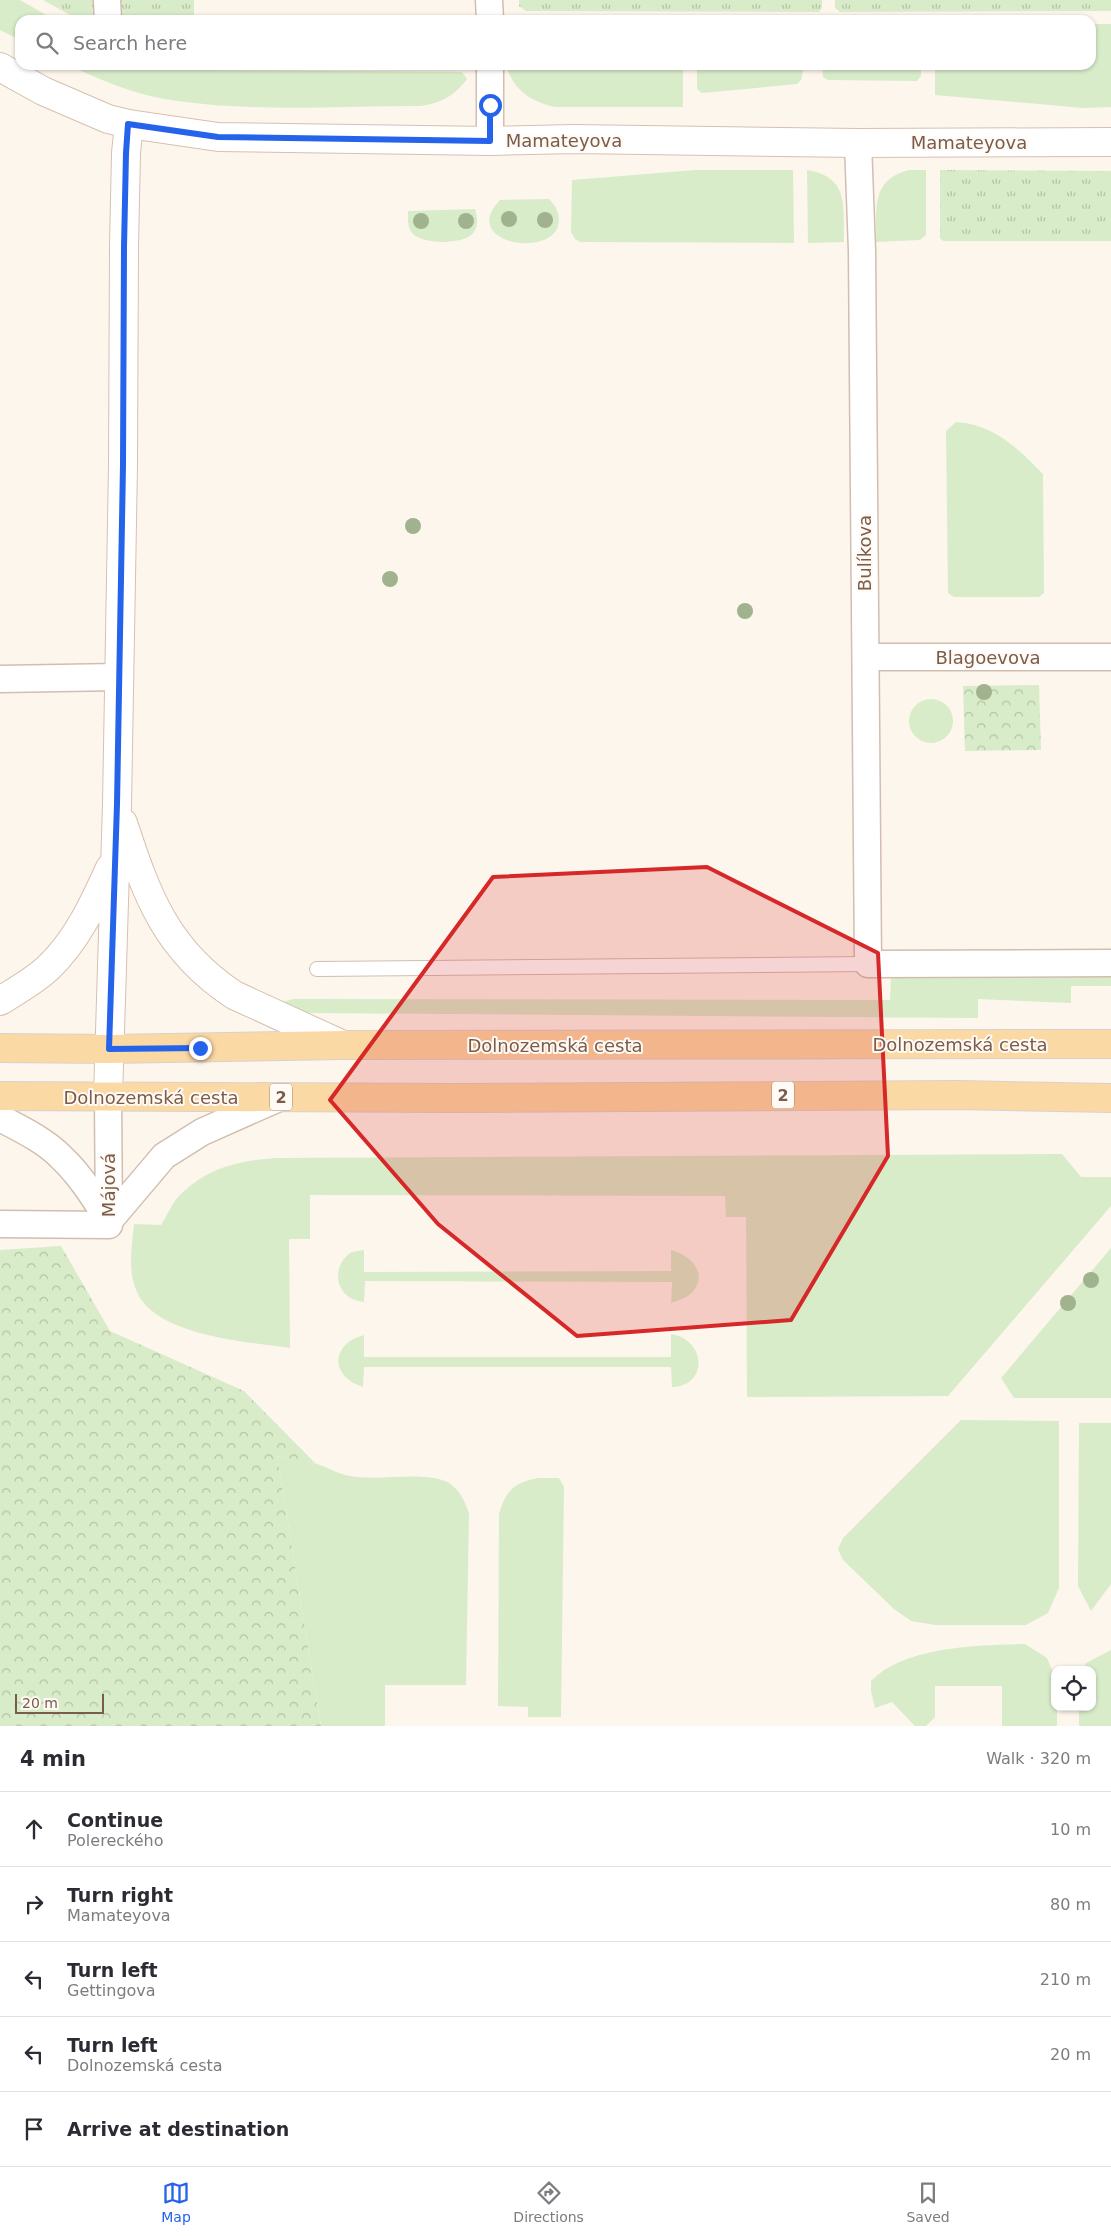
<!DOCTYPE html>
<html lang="en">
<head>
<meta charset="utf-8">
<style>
	:root { --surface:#fff; --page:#f7f7f7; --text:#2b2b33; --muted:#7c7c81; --line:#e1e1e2; --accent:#2563eb }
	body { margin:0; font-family:"DejaVu Sans",sans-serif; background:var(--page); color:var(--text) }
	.controls { position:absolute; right:15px; bottom:15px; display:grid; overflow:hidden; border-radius:10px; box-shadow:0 1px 4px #0004 }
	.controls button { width:45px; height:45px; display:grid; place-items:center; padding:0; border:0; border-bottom:1px solid var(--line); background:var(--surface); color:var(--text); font:25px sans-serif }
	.scale { position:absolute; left:15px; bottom:12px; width:89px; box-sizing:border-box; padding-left:5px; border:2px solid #7a5c4d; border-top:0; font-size:14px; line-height:18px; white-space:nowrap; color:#7a5c4d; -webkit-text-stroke:4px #fffaf3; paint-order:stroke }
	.stop { position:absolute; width:15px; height:15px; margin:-11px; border:4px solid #2563eb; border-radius:50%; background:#fff }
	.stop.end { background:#2563eb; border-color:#fff; box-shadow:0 1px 5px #0008 }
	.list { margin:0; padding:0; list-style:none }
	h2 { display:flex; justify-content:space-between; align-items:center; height:65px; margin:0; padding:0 20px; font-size:21px }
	h2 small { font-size:16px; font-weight:400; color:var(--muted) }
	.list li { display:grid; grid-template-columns:32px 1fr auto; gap:15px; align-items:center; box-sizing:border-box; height:75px; padding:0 20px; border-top:1px solid var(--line) }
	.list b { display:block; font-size:19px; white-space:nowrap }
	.list p { margin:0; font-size:16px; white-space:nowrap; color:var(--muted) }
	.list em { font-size:16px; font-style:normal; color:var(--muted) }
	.icon { flex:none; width:28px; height:28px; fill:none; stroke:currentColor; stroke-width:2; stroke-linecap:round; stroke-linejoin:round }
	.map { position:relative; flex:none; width:1111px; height:1726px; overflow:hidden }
	.search { position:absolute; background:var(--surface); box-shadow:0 1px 4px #0004; left:15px; right:15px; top:15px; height:55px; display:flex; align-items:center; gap:12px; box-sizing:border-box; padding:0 18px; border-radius:15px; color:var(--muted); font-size:19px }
	.sheet { height:440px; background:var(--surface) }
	nav { display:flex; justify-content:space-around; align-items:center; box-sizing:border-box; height:70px; border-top:1px solid var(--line); background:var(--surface); font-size:14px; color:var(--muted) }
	nav a { display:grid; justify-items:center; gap:2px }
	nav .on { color:var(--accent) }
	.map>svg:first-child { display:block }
</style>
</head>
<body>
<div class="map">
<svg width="1111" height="1726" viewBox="0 0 1111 1726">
	<defs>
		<pattern id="forest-crowns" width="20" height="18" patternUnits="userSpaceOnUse" patternTransform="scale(1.25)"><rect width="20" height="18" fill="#d8ecc9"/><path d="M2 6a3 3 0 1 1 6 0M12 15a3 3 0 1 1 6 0" fill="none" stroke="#b4c2a5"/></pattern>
		<pattern id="park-tufts" width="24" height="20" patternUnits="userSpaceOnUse" patternTransform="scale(1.25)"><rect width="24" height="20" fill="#d8ecc9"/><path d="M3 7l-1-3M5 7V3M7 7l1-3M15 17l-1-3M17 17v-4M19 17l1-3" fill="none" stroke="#b4c2a5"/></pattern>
	</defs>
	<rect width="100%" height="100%" fill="#fdf6ec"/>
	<!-- green -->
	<path fill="#d8ecc9" d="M0,0H20L55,20H20V40L0,30Z
		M1091,24H1111V107L1083,108L935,95V65H1091Z
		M69,65H166L192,70L462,72L467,79C454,96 442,103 420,106C340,106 256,112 177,101C140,96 103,82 69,65Z
		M506,65H683V107H555C531,102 513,90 506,65Z
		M697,65H804L801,80L797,84L702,93L697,89Z
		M822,65H921V76L917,81L828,80L823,77Z
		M695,170H793L794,243L580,242L575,239L571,232L572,180Z
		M807,170C850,177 843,207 844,242L808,243Z
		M909,170H926V235L920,240L876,242C877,209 870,180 909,170Z
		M549,199C556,206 561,215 558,226C549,258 459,243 500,200Z
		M475,209C477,216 479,225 474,232C466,245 422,245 412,233C407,226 408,219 408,211Z
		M956,422C993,424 1019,449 1043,474L1044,593L1039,597H954L948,593L946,431Z
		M909 721a22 22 0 1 1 44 0a22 22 0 1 1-44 0Z
		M1111,976V986H1071V1003L978,999V1018L309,1013L275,1004L293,999L890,1000L891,977Z
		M1062,1154L1081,1177H1111V1206L948,1396L747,1397L746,1217H726L725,1196L310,1195V1239H289L290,1348C248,1342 156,1336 137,1292C127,1270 132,1247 134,1224L161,1225C166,1217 171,1206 177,1198C206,1168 236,1161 276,1158Z
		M1111,1248V1398H1014L1001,1378Z
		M364,1250V1272L671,1271V1250C688,1254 707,1270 695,1289C690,1297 680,1300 671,1303L672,1282L365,1281L364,1302C359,1301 353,1300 349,1297C333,1286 335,1262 352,1252C355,1251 361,1251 364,1250Z
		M671,1334C707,1340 708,1386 672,1387L671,1367H364L363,1387C330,1377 330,1344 364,1335V1357H671Z
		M961,1420L1059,1421V1588L1048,1613L1026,1625H935L911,1621L894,1609L843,1560L838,1549L843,1538Z
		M1079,1423H1111V1584L1091,1611L1078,1586Z
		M277,1456C289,1458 302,1459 314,1463C331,1468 337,1475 357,1477C384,1480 420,1472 445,1481C458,1486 465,1501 469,1513L466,1685H385V1726H321Z
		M538,1478H559L564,1487L561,1717H528V1707L498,1706L499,1514C506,1491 513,1483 538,1478Z
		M1025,1644L1047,1658L1055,1677V1707H1057V1726H1002V1686H935V1717L926,1726H915L892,1702L875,1708L871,1691V1681C904,1646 980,1645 1025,1644Z
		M1111,1650V1726H1079V1707H1092V1670H1083L1086,1663Z"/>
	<!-- forest -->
	<path fill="url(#forest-crowns)" d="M1039,685L1041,750L965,751L963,686Z
		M61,1246L110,1331L244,1391L315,1463L277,1456L321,1726H0V1250Z"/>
	<!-- park -->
	<path fill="url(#park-tufts)" d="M43,0H95L96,20H79Z
		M119,0H194V20H119Z
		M519,0H822V8L819,12L526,11L519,6Z
		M835,0H1111V11L840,12L835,8Z
		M940,170L1111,171V241H943L940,238Z"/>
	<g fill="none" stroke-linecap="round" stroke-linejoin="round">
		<defs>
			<path id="lane" d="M317,969L868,964"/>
			<path id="street" d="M107,0L108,20
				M489,0L490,20
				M490,65V141
				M858,143L862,251L868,964L1111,963
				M866,657H1111
				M0,679L119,677
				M0,1118C21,1129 46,1141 62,1158C81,1176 95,1199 109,1221L164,1156L202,1132L281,1097
				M0,1224L109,1225L108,1097"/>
			<path id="secondary" d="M0,67L43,91L108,119L129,124L218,137L490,141L574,139L858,143L1111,142
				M123,823C147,896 166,950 234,995L343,1045
				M0,1001C16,991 34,981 48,968C77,941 94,903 110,868
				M108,1097L117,804L123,465L124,247L126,153L129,124"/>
			<path id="primary" d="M0,1048L109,1049L343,1045L1111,1044
				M0,1096L454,1098L958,1095L1111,1098"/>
		</defs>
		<!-- lane casing -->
		<use href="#lane" stroke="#d1beb0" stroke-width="16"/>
		<!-- street casing -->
		<use href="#street" stroke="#d1beb0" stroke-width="29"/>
		<!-- secondary casing -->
		<use href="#secondary" stroke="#d6c0b0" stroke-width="30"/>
		<!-- primary casing -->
		<use href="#primary" stroke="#dad1cd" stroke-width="30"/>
		<!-- lane -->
		<use href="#lane" stroke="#fff" stroke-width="14"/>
		<!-- street -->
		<use href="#street" stroke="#fff" stroke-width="26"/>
		<!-- secondary -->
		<use href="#secondary" stroke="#fff" stroke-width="28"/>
		<!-- primary -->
		<use href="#primary" stroke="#fbd9a5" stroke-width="28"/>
	</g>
	<!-- trees -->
	<g fill="#a0b28e">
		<circle cx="509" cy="219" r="8"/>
		<circle cx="545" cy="220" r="8"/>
		<circle cx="421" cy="221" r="8"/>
		<circle cx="466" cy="221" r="8"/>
		<circle cx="413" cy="526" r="8"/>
		<circle cx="390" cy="579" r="8"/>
		<circle cx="745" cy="611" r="8"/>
		<circle cx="984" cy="692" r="8"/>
		<circle cx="1091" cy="1280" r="8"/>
		<circle cx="1068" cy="1303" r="8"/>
	</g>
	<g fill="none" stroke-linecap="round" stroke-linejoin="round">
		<!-- route -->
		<path stroke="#2563eb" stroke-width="6" d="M200,1048L109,1049L117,804L123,465L124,247L126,153L128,124L218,137L490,141V105"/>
	</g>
	<!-- marked area -->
	<path fill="#d62828" fill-opacity="0.2" stroke="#d62828" stroke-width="4" stroke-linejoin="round" d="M707,867L878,953L888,1156L791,1320L577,1336L438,1224L330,1100L493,877Z"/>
	<g text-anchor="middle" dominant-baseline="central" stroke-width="4" stroke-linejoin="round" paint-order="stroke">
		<!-- shield labels -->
		<g fill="#fffaf3" stroke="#a28b7f" stroke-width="1">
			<rect x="772" y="1081.5" width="22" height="27" rx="4"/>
			<rect x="270" y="1083.5" width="22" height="27" rx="4"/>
		</g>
		<g font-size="16" font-weight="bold" fill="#7a5c4d">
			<text x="783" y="1095">2</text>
			<text x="281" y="1097">2</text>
		</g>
		<!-- street labels -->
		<g font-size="18" fill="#7a5c4d" stroke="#fffaf3">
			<text x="564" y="140">Mamateyova</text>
			<text x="969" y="142">Mamateyova</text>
			<text transform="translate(864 553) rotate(-90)">Bulíkova</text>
			<text x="988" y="657">Blagoevova</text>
			<text x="960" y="1044">Dolnozemská cesta</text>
			<text x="555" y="1045">Dolnozemská cesta</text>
			<text x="151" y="1097">Dolnozemská cesta</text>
			<text transform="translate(108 1185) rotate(-90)">Májová</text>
		</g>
	</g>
</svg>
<div class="controls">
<button><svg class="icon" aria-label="locate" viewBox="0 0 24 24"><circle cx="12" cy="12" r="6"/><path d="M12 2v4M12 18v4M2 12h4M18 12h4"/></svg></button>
</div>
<div class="scale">20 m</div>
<div class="stop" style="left:490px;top:105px"></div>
<div class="stop end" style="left:200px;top:1048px"></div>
<div class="search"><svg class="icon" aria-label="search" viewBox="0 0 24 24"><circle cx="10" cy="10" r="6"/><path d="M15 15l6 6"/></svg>Search here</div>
</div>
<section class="sheet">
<h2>4 min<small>Walk · 320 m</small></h2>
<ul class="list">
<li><svg class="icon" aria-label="ahead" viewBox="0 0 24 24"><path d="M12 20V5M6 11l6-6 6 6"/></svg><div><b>Continue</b><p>Polereckého</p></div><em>10 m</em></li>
<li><svg class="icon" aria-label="right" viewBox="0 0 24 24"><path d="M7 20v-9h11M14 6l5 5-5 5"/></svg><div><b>Turn right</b><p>Mamateyova</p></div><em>80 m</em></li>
<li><svg class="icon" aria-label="left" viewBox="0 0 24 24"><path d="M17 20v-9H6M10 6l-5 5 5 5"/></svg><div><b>Turn left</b><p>Gettingova</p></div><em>210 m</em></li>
<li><svg class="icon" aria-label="left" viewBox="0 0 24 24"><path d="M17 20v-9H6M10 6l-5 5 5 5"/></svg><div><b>Turn left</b><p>Dolnozemská cesta</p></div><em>20 m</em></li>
<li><svg class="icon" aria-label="arrive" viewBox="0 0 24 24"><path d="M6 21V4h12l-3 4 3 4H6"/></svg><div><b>Arrive at destination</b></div></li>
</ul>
</section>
<nav>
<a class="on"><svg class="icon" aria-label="map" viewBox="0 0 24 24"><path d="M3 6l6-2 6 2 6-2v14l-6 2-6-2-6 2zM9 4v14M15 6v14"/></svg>Map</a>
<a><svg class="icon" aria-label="directions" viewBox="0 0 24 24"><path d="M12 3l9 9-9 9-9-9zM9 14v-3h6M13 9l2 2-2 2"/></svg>Directions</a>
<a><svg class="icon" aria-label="saved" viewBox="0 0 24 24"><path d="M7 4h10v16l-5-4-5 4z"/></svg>Saved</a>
</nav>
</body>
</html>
